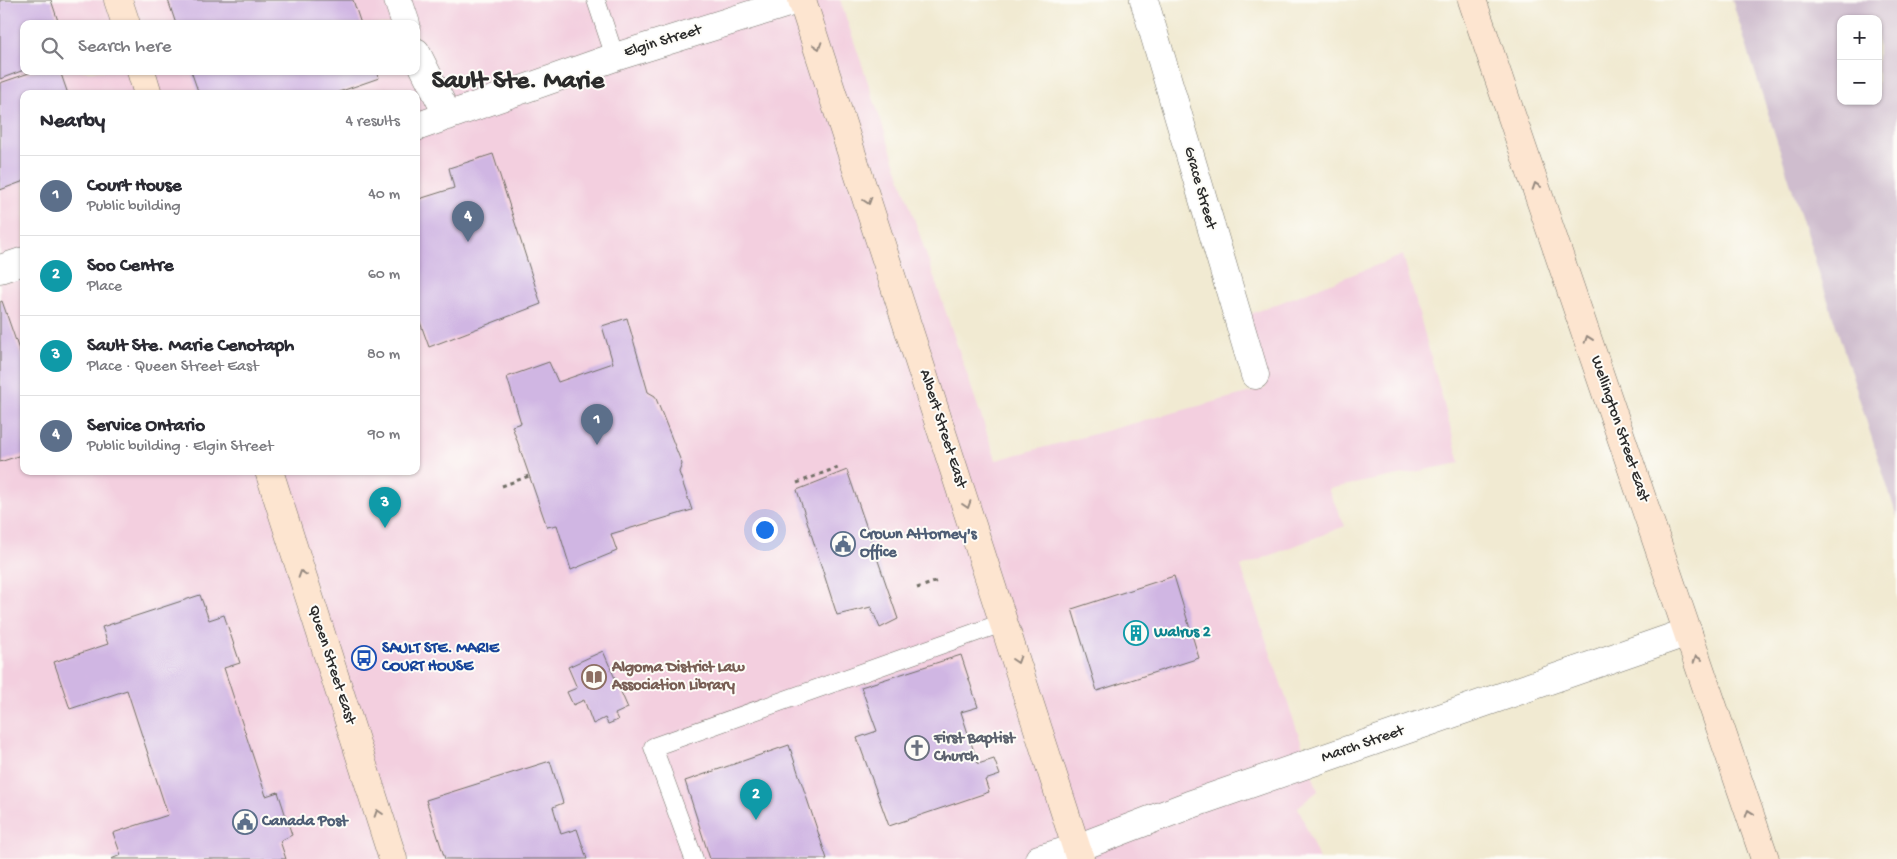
<!DOCTYPE html>
<html lang="en">
<head>
<meta charset="utf-8">
<style>
	:root { --surface:#fff; --page:#f7f7f7; --text:#2b2b33; --muted:#7c7c81; --line:#e1e1e2; --accent:#1a73e8 }
	body { margin:0; font-family:"Gochi Hand",sans-serif; background:var(--page); color:var(--text) }
	.controls { position:absolute; right:15px; top:15px; display:grid; overflow:hidden; border-radius:10px; box-shadow:0 1px 4px #0004 }
	.controls button { width:45px; height:45px; display:grid; place-items:center; padding:0; border:0; border-bottom:1px solid var(--line); background:var(--surface); color:var(--text); font:25px sans-serif }
	.you { position:absolute; left:764px; top:529px; width:18px; height:18px; margin:-12px; border:4px solid #fff; border-radius:50%; background:#1a73e8; box-shadow:0 0 0 8px #1a73e833 }
	.badge { display:grid; place-items:center; width:32px; height:32px; border-radius:50%; background:var(--accent); color:#fff; font-size:16px; font-weight:700 }
	.pin { position:absolute; translate:-50% -41px; filter:drop-shadow(0 1px 2px #0008) }
	.pin::after { content:''; position:absolute; top:26px; width:18px; height:15px; background:inherit; clip-path:polygon(0 0,100% 0,50% 100%) }
	.list { margin:0; padding:0; list-style:none }
	h2 { display:flex; justify-content:space-between; align-items:center; height:65px; margin:0; padding:0 20px; font-size:21px }
	h2 small { font-size:16px; font-weight:400; color:var(--muted) }
	.list li { display:grid; grid-template-columns:32px 1fr auto; gap:15px; align-items:center; box-sizing:border-box; height:80px; padding:0 20px; border-top:1px solid var(--line) }
	.list b { display:block; font-size:19px; white-space:nowrap }
	.list p { margin:0; font-size:16px; white-space:nowrap; color:var(--muted) }
	.list em { font-size:16px; font-style:normal; color:var(--muted) }
	.icon { flex:none; width:28px; height:28px; fill:none; stroke:currentColor; stroke-width:2; stroke-linecap:round; stroke-linejoin:round }
	.map { position:relative; flex:none; width:1897px; height:859px; overflow:hidden }
	.search { position:absolute; background:var(--surface); box-shadow:0 1px 4px #0004; left:20px; top:20px; width:400px; height:55px; display:flex; align-items:center; gap:12px; box-sizing:border-box; padding:0 18px; border-radius:10px; color:var(--muted); font-size:19px }
	.panel { position:absolute; background:var(--surface); box-shadow:0 1px 4px #0004; left:20px; top:90px; width:400px; height:385px; border-radius:10px }
	.map>svg:first-child { display:block }
</style>
</head>
<body>
<div class="map">
<svg width="1897" height="859" viewBox="0 0 1897 859">
	<rect width="100%" height="100%" fill="#fdfcf7"/>
	<filter id="ink" filterUnits="userSpaceOnUse"><feTurbulence type="fractalNoise" baseFrequency=".02" numOctaves="2"/><feDisplacementMap in="SourceGraphic" scale="10" xChannelSelector="R" yChannelSelector="G"/><feConvolveMatrix kernelMatrix="1 2 1 2 8 2 1 2 1" color-interpolation-filters="sRGB"/></filter>
	<filter id="wash" filterUnits="userSpaceOnUse"><feTurbulence type="fractalNoise" baseFrequency=".0096" numOctaves="4" result="noise"/><feDisplacementMap in="SourceGraphic" scale="20" xChannelSelector="R" yChannelSelector="G"/><feGaussianBlur stdDeviation="1.12" result="paint"/><feColorMatrix in="noise" values="0 0 0 0 0 0 0 0 0 0 0 0 0 0 0 0 0 1.4 0 .05"/><feComposite in="paint" operator="in"/></filter>
	<g filter="url(#wash)">
		<rect width="100%" height="100%" fill="#f1ead2"/>
		<!-- built -->
		<path fill="#f3cfdf" fill-rule="evenodd" d="M0,0H840L996,460L1266,388L1235,320L1403,255L1460,463L1328,489L1345,526L1241,567L1318,791L1298,807L1319,859H0ZM24,24H416V71H24ZM24,94H416V471H24Z"/>
		<!-- industrial -->
		<path fill="#cfbdce" fill-rule="evenodd" d="M1732,0H1897V517ZM1841,19H1878V101H1841Z"/>
		<g id="blocks">
			<!-- building -->
			<path fill="#d0b6e3" d="M0,0H51L59,24H24V70L0,79Z
				M168,0H353L361,24H176Z
				M35,71H60L68,94H24V181L0,190V83Z
				M191,71H377L379,78L333,94H199Z
				M493,154L541,304L429,347L416,311V200L454,188L449,168Z
				M2,301L24,364V454L0,462V302Z
				M627,318L648,392L655,396L682,464L679,472L692,510L611,534L617,551L571,570L557,525L547,527L512,426L521,423L507,377L549,362L558,382L613,363L602,326Z
				M847,470L898,619L880,628L871,607L837,615L797,490Z
				M1174,576L1199,658L1097,691L1072,609Z
				M200,595L209,620L224,615L240,663L224,668L266,796L278,792L292,835L280,841L286,859H111L121,855L113,833L168,815L127,690L70,709L54,662L108,644L102,627Z
				M603,651L628,708L615,714L618,720L608,724L605,718L593,724L584,700L573,705L567,692L577,688L568,667Z
				M961,655L978,707L961,712L978,764L994,759L1000,775L985,780L989,792L889,826L857,738L877,731L861,687Z
				M789,745L827,859H710L685,781Z
				M550,761L563,803L553,807L561,834L577,829L587,859H445L426,800Z"/>
		</g>
	</g>
	<g filter="url(#ink)">
		<use href="#blocks" fill-opacity="0" stroke="#706e65" stroke-width="1"/>
		<g fill="none" stroke-linecap="round" stroke-linejoin="round">
			<defs>
				<path id="lane" d="M596,0L615,57
					M694,859L653,747L1005,622"/>
				<path id="street" d="M398,0L406,24
					M1144,0L1255,375
					M416,52L448,116
					M416,127L615,57L798,0
					M0,269L24,261
					M1039,859L1077,848L1189,805L1688,632"/>
				<path id="secondary" d="M118,0L126,24
					M802,0L1080,859
					M1472,0L1765,859
					M141,71L148,94
					M269,471L393,859"/>
			</defs>
			<!-- lane casing -->
			<use href="#lane" stroke="#706e65" stroke-width="19"/>
			<!-- street casing -->
			<use href="#street" stroke="#706e65" stroke-width="29"/>
			<!-- secondary casing -->
			<use href="#secondary" stroke="#706e65" stroke-width="29"/>
			<!-- path -->
			<path stroke="#706e65" stroke-width="3" stroke-dasharray="4 4" stroke-linecap="butt" d="M797,483L836,468L838,473
				M502,486L529,476
				M917,588L938,581"/>
			<!-- lane -->
			<use href="#lane" stroke="#fff" stroke-width="18"/>
			<!-- street -->
			<use href="#street" stroke="#fff" stroke-width="28"/>
			<!-- secondary -->
			<use href="#secondary" stroke="#fde5d0" stroke-width="28"/>
		</g>
		<!-- one-way arrows -->
		<defs><path id="oneway-chevron" d="M-2-3.5L2.5 0L-2 3.5" fill="none" stroke-width="1.6" stroke-linecap="round" stroke-linejoin="round" transform="scale(1.25)"/></defs>
		<g stroke="#94887e">
			<use href="#oneway-chevron" transform="translate(818 46) rotate(72)"/>
			<use href="#oneway-chevron" transform="translate(1536 186) rotate(-109)"/>
			<use href="#oneway-chevron" transform="translate(868 201) rotate(72)"/>
			<use href="#oneway-chevron" transform="translate(1588 339) rotate(-109)"/>
			<use href="#oneway-chevron" transform="translate(967 505) rotate(72)"/>
			<use href="#oneway-chevron" transform="translate(302 574) rotate(-108)"/>
			<use href="#oneway-chevron" transform="translate(1697 659) rotate(-109)"/>
			<use href="#oneway-chevron" transform="translate(1017 660) rotate(72)"/>
			<use href="#oneway-chevron" transform="translate(378 813) rotate(-108)"/>
			<use href="#oneway-chevron" transform="translate(1749 813) rotate(-109)"/>
		</g>
	</g>
	<!-- icons -->
	<defs>
		<symbol id="civic-ring" viewBox="-11 -11 22 22"><circle r="9.5" fill="#fdfcf7" stroke="#5c6f8a" stroke-width="1.5"/><path d="M-.6-6.5H3V-4.5H.6V-3L4-1V1h2V6H-6V1h2V-1L-.6-3ZM-1.2 2.5V6h2.4V2.5Z" fill="#5c6f8a"/></symbol>
		<symbol id="building-ring" viewBox="-11 -11 22 22"><circle r="9.5" fill="#fdfcf7" stroke="#0f9aa8" stroke-width="1.5"/><path d="M-4-6H4V6H1V3H-1V6H-4ZM-2.5-4.3h1.7v1.8h-1.7ZM.8-4.3h1.7v1.8H.8ZM-2.5-1h1.7V.8h-1.7ZM.8-1h1.7V.8H.8Z" fill="#0f9aa8"/></symbol>
		<symbol id="bus-ring" viewBox="-11 -11 22 22"><circle r="9.5" fill="#fdfcf7" stroke="#1a4fb4" stroke-width="1.5"/><path d="M-5-6H5V4H4V6H2V4H-2V6H-4V4H-5ZM-3.5-4V0h7V-4ZM-3.5 1.2v1.5H-2V1.2ZM2 1.2v1.5H3.5V1.2Z" fill="#1a4fb4"/></symbol>
		<symbol id="library-ring" viewBox="-11 -11 22 22"><circle r="9.5" fill="#fdfcf7" stroke="#8d6e63" stroke-width="1.5"/><path d="M-6-4Q-3-5.5-.7-3.5V5Q-3 3-6 4ZM6-4Q3-5.5 .7-3.5V5Q3 3 6 4Z" fill="#8d6e63"/></symbol>
		<symbol id="church-ring" viewBox="-11 -11 22 22"><circle r="9.5" fill="#fdfcf7" stroke="#6b7280" stroke-width="1.5"/><path d="M-1.2-6h2.4v3.5h3.3v2.4h-3.3V6h-2.4V-.1h-3.3v-2.4h3.3Z" fill="#6b7280"/></symbol>
	</defs>
	<g fill-rule="evenodd">
		<use href="#civic-ring" x="829" y="530" width="28" height="28"/>
		<use href="#building-ring" x="1122" y="619" width="28" height="28"/>
		<use href="#bus-ring" x="350" y="644" width="28" height="28"/>
		<use href="#library-ring" x="580" y="663" width="28" height="28"/>
		<use href="#church-ring" x="903" y="734" width="28" height="28"/>
		<use href="#civic-ring" x="231" y="808" width="28" height="28"/>
	</g>
	<g text-anchor="middle" dominant-baseline="central" stroke-width="4" stroke-linejoin="round" paint-order="stroke">
		<!-- street labels -->
		<g font-size="16" fill="#2b2b2b" stroke="#fdfcf7">
			<text transform="translate(663 42) rotate(-17)">Elgin Street</text>
			<text transform="translate(1199 188) rotate(74)">Grace Street</text>
			<text transform="translate(942 429) rotate(72)">Albert Street East</text>
			<text transform="translate(1619 429) rotate(71)">Wellington Street East</text>
			<text transform="translate(331 665) rotate(72)">Queen Street East</text>
			<text transform="translate(1363 745) rotate(-19)">March Street</text>
		</g>
		<!-- service labels -->
		<g font-size="16" font-weight="bold" fill="#4e5e75" stroke="#fdfcf7" text-anchor="start">
			<text x="860" y="535">Crown Attorney's<tspan x="860" dy="18">Office</tspan></text>
			<text x="262" y="822">Canada Post</text>
		</g>
		<!-- culture labels -->
		<g font-size="16" font-weight="bold" fill="#0d838f" stroke="#fdfcf7" text-anchor="start">
			<text x="1154" y="633">Walrus 2</text>
		</g>
		<!-- transit labels -->
		<g font-size="16" font-weight="bold" fill="#164399" stroke="#fdfcf7" text-anchor="start">
			<text x="382" y="649">SAULT STE. MARIE<tspan x="382" dy="18">COURT HOUSE</tspan></text>
		</g>
		<!-- education labels -->
		<g font-size="16" font-weight="bold" fill="#785e54" stroke="#fdfcf7" text-anchor="start">
			<text x="612" y="668">Algoma District Law<tspan x="612" dy="18">Association Library</tspan></text>
		</g>
		<!-- worship labels -->
		<g font-size="16" font-weight="bold" fill="#5b616d" stroke="#fdfcf7" text-anchor="start">
			<text x="934" y="739">First Baptist<tspan x="934" dy="18">Church</tspan></text>
		</g>
		<!-- town labels -->
		<g font-size="26" font-weight="bold" fill="#2b2b2b" stroke="#fdfcf7">
			<text x="518" y="82">Sault Ste. Marie</text>
		</g>
	</g>
</svg>
<div class="controls">
<button>+</button>
<button>−</button>
</div>
<div class="you"></div>
<div class="pin badge" style="left:597px;top:445px;background:#5c6f8a">1</div>
<div class="pin badge" style="left:756px;top:820px;background:#0f9aa8">2</div>
<div class="pin badge" style="left:385px;top:528px;background:#0f9aa8">3</div>
<div class="pin badge" style="left:468px;top:242px;background:#5c6f8a">4</div>
<div class="search"><svg class="icon" aria-label="search" viewBox="0 0 24 24"><circle cx="10" cy="10" r="6"/><path d="M15 15l6 6"/></svg>Search here</div>
<section class="panel">
<h2>Nearby<small>4 results</small></h2>
<ul class="list">
<li><span class="badge" style="background:#5c6f8a">1</span><div><b>Court House</b><p>Public building</p></div><em>40 m</em></li>
<li><span class="badge" style="background:#0f9aa8">2</span><div><b>Soo Centre</b><p>Place</p></div><em>60 m</em></li>
<li><span class="badge" style="background:#0f9aa8">3</span><div><b>Sault Ste. Marie Cenotaph</b><p>Place · Queen Street East</p></div><em>80 m</em></li>
<li><span class="badge" style="background:#5c6f8a">4</span><div><b>Service Ontario</b><p>Public building · Elgin Street</p></div><em>90 m</em></li>
</ul>
</section>
</div>
</body>
</html>
